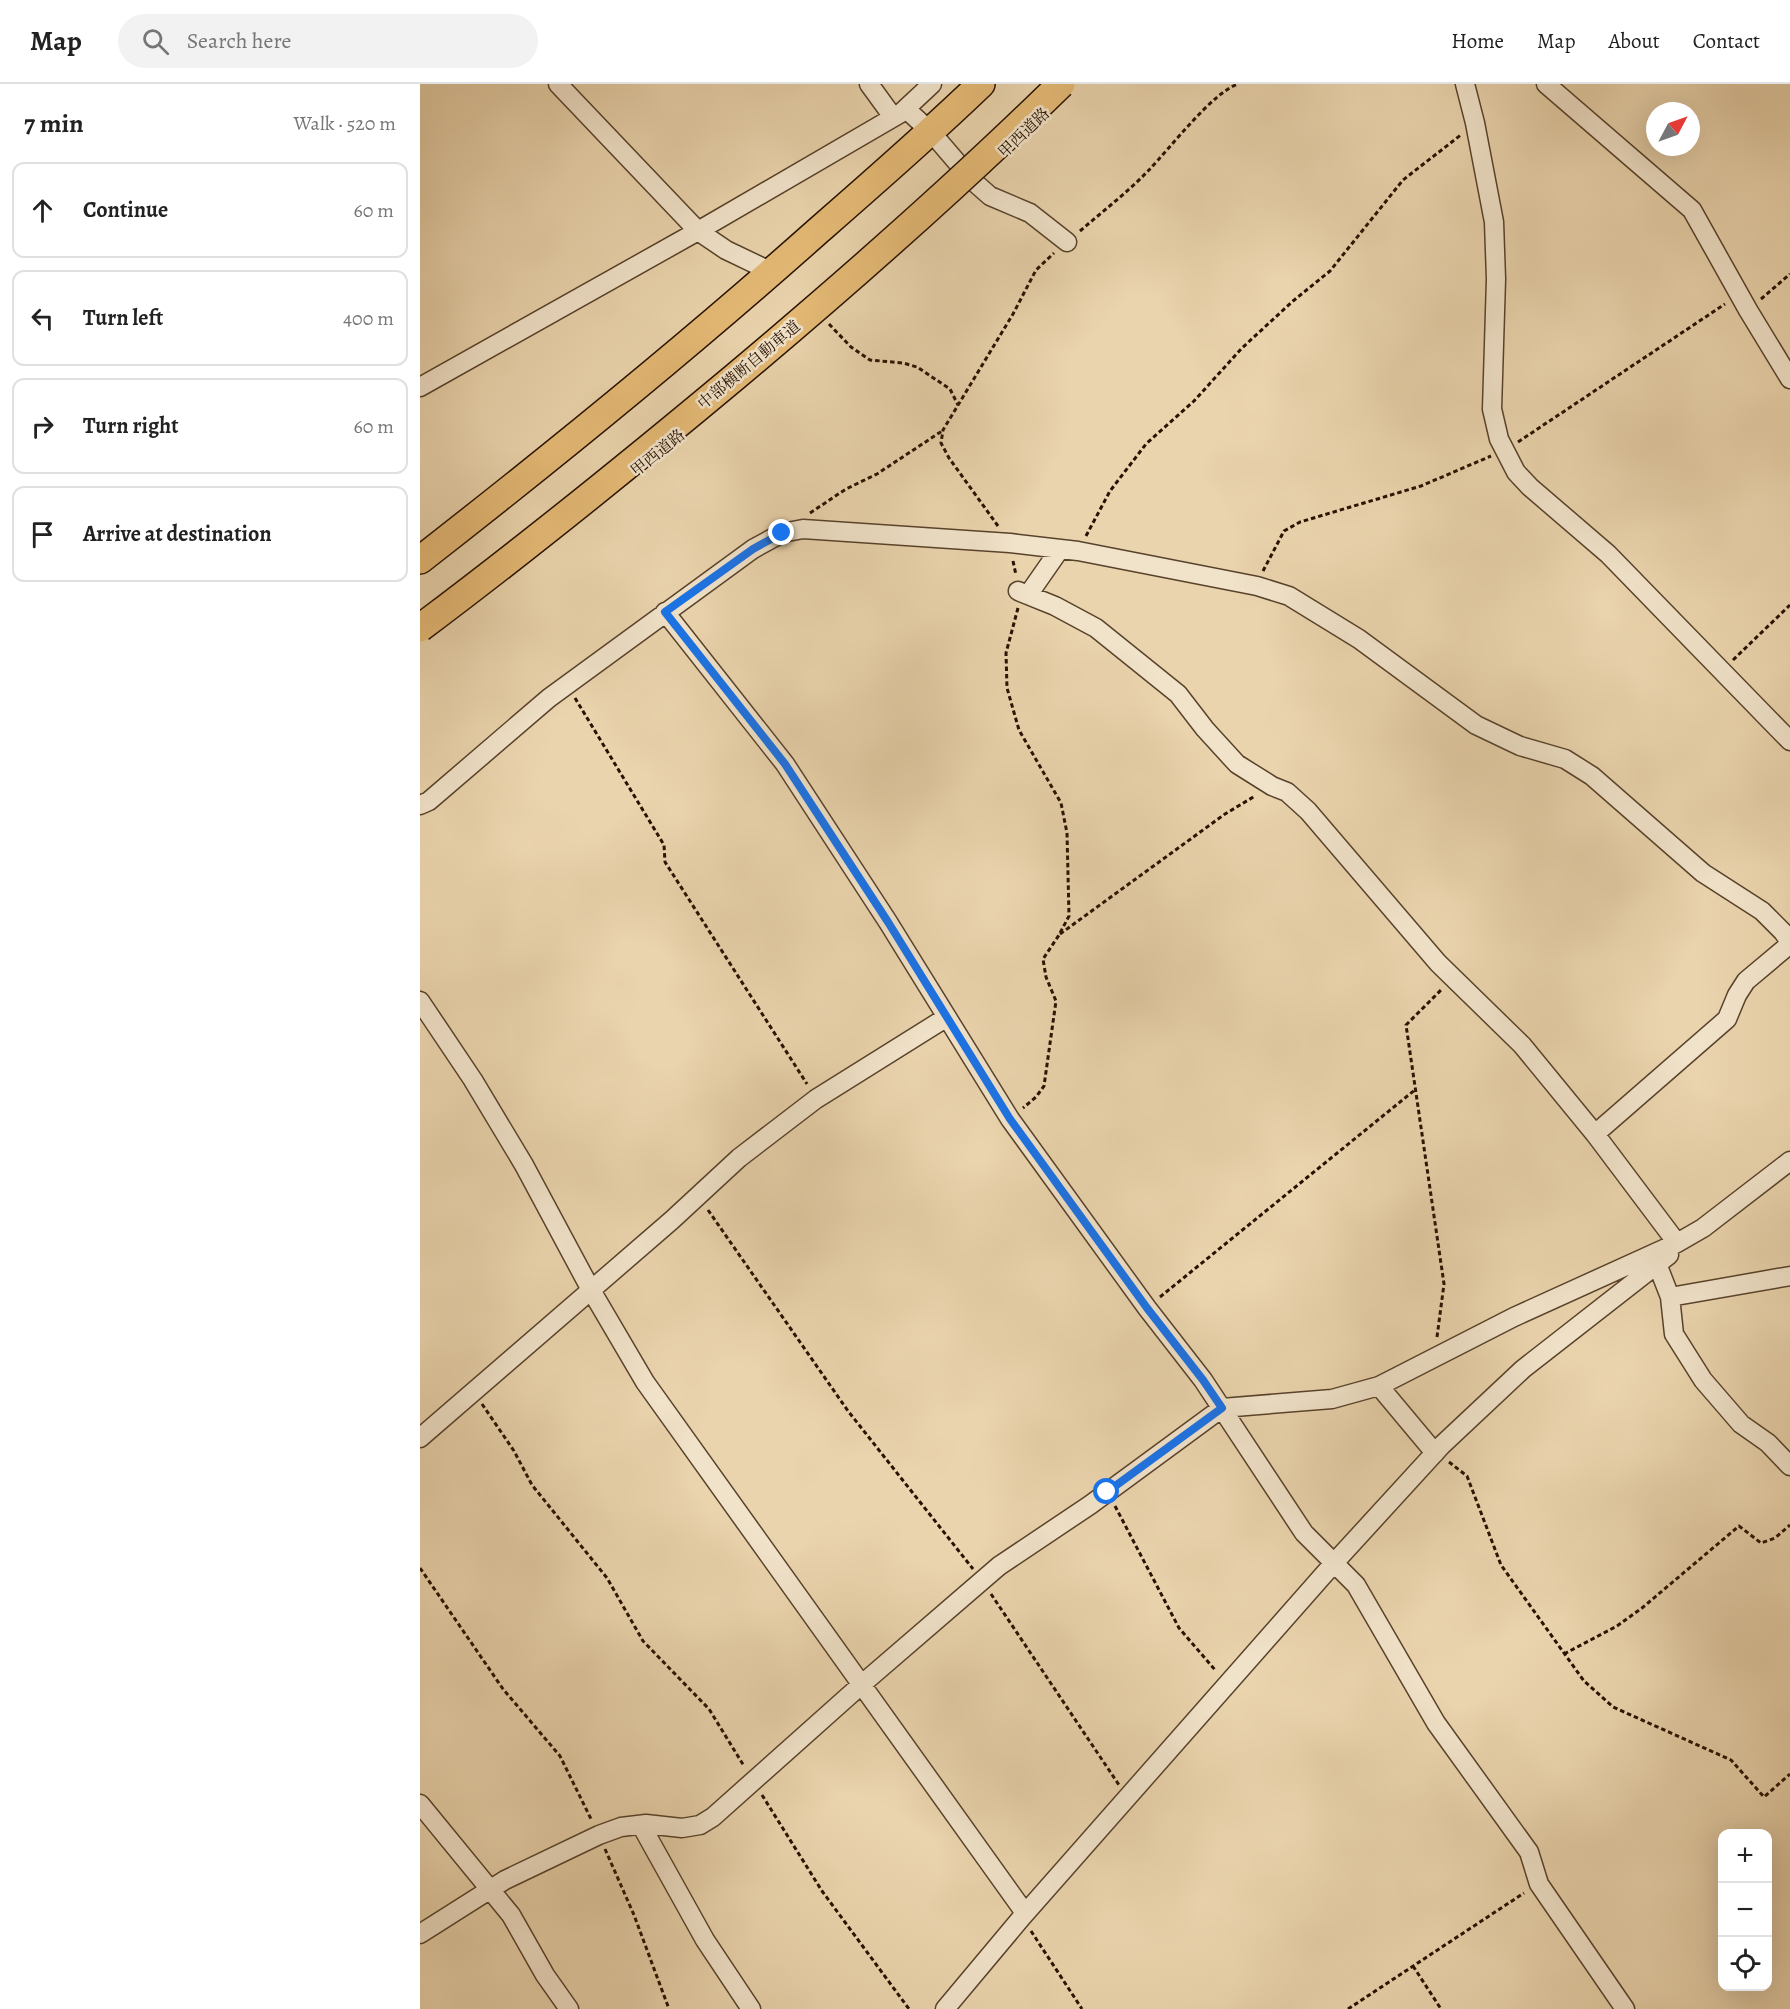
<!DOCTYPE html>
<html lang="en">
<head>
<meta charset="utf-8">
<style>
	:root { --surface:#fff; --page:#f2f2f2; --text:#222; --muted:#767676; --line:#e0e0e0 }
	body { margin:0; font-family:Alegreya,"Noto Serif JP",serif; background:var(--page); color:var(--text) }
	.controls { position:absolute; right:18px; bottom:18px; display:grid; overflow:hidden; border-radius:12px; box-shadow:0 6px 24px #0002 }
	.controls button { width:54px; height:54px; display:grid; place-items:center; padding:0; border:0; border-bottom:2px solid var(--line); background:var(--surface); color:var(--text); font:30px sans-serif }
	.compass { position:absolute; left:1226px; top:18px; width:54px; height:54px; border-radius:50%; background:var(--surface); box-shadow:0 6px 24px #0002; rotate:49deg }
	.stop { position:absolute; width:18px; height:18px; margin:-14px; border:4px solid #1a73e8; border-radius:50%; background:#fff }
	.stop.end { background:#1a73e8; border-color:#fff; box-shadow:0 2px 6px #0008 }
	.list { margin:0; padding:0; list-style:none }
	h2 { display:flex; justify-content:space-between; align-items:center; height:78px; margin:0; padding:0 24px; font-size:26px }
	h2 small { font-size:20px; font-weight:400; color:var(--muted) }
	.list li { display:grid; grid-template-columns:39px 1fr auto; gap:18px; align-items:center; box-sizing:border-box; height:96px; margin:0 12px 12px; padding:0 12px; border:2px solid var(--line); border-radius:12px }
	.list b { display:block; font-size:22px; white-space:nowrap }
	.list em { font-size:20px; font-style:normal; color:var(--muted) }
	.icon { flex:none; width:33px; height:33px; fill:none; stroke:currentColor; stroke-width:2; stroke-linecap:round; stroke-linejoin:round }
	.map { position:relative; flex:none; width:1370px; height:1925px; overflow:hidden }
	header { display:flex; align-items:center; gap:36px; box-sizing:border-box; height:84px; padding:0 30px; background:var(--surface); border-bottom:2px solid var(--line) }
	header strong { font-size:28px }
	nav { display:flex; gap:33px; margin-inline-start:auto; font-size:21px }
	.search { width:420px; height:54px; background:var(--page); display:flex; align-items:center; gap:15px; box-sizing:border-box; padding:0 21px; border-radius:33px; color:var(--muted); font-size:22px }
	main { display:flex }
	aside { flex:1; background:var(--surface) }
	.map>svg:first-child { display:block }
</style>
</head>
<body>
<header>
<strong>Map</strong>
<div class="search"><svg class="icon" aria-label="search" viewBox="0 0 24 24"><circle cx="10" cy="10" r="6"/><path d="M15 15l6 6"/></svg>Search here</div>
<nav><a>Home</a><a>Map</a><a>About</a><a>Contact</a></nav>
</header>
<main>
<aside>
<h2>7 min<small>Walk · 520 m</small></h2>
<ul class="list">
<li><svg class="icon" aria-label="ahead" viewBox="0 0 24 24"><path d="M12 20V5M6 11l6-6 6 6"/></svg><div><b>Continue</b></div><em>60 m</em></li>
<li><svg class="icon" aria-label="left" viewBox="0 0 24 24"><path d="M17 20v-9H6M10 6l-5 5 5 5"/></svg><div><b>Turn left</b></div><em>400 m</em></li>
<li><svg class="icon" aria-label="right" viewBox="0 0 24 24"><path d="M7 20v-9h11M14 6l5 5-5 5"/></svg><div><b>Turn right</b></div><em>60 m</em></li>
<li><svg class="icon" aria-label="arrive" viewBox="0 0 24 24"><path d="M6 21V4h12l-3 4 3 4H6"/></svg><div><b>Arrive at destination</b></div></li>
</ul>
</aside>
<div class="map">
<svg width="1370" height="1925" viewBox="0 0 1370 1925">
	<rect width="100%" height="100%" fill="#ead4ad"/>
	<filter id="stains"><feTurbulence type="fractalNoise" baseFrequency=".00333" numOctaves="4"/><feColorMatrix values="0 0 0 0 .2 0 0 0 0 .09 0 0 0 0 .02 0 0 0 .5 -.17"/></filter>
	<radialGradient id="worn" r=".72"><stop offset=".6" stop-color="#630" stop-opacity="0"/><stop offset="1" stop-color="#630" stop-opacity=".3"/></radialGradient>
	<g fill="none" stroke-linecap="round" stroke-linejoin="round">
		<defs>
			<path id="minor" d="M138,0L278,147L306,166L352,188
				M449,0L473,33
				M1045,0L1055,39L1074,138L1076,195L1072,325L1079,355L1096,388L1110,403L1188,470L1370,657
				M1126,0L1272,126L1328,226L1370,295
				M486,25L511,48L553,97L570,112L610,129L647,158
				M0,303L278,147L481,29L512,0
				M598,507L635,522L676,544L758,610L785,645L817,680L852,702L867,708L888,727L1018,879L1102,961L1175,1050L1257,1159
				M608,511L640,465
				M245,528L365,680L468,838L590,1035L727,1224L783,1296L884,1449L936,1501L1016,1639L1109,1768L1119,1800L1205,1925
				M0,721L9,717L129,614L333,465L362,449L383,445L590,459L658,467L837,502L869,512L939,555L1056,641L1100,662L1145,675L1172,692L1283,789L1342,827L1363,848L1370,858
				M0,917L53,996L104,1081L171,1206L225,1298L605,1829
				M1175,1050L1307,935L1317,911L1326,897L1370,860
				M1234,1172L1250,1213L1254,1250L1283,1296L1321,1340L1348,1359L1370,1382
				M1250,1213L1370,1192
				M959,1302L1015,1369
				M0,1354L252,1136L319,1074L396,1015L527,933
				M0,1720L91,1831L125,1891L149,1925
				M221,1741L285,1856L331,1925
				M0,1850L85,1796L179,1751L201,1743L226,1740L262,1744L280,1741L293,1733L441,1601L579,1482L670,1421L802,1324L912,1315L959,1302L1094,1233L1257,1159L1283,1144L1370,1077
				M525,1925L602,1833L914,1479L1022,1361L1103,1285L1249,1171"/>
			<path id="highway" d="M0,476C136,370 270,261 399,146C454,98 508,51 561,0"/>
		</defs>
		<!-- minor casing -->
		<use href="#minor" stroke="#58422b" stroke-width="21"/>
		<!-- highway casing -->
		<use href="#highway" stroke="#271100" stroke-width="30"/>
		<!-- path -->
		<path stroke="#271100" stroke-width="3" stroke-dasharray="4.5 3" stroke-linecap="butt" d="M660,147C683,127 708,108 729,86C750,64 793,8 818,0
			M1341,215L1370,190
			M409,240L431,263L450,276L483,279L497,283L530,305L538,321
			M1098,358L1305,220
			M390,429L426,405L457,390L522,347
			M578,442L529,374L521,359L523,346L593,230L616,186L634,169
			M666,452L690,407L726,360L774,317L822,264L873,217L910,187L983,96L1042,50
			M593,477L596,491
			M843,487L864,447L880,438L1001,402L1071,372
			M598,524L586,569L587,604L599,646L641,719L647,749L649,832L639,851L623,875L626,893L636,917L624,1002L616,1013L603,1024
			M1313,576L1370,521
			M155,614L244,761L245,778L387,1000
			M640,850L805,730L835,712
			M288,1126L428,1327L553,1485
			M740,1213L996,1005
			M1017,1253L1024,1200L986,941L1022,905
			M62,1320L94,1367L112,1401L187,1494L223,1557L289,1625L324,1682
			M1029,1378L1047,1392L1081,1481L1164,1597L1193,1623L1311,1676L1344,1713L1370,1690
			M695,1422L759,1544L796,1587
			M0,1484L83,1605L140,1672L172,1737
			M571,1510L699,1701
			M1144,1570L1197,1542L1222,1524L1319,1442L1341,1459L1355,1454L1370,1441
			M342,1711L402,1807L489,1925
			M185,1765L214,1831L249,1925
			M611,1847L662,1925
			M993,1882L1021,1925
			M928,1925L1104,1809"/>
		<!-- minor -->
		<use href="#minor" stroke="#f1e3ca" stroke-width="18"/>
		<!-- highway -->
		<use href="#highway" stroke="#e5ba76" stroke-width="27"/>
		<defs>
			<path id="highway-bridge" d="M0,544C108,463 213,378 316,292C428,198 537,102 641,0"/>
		</defs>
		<!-- highway-bridge casing -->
		<use href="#highway-bridge" stroke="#271100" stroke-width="30" stroke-linecap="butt"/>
		<!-- highway-bridge -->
		<use href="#highway-bridge" stroke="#e5ba76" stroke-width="27"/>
	</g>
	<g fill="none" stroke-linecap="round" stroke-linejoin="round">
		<!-- route -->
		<path stroke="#1a73e8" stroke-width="8" d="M362,449L333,465L245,528L365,680L468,838L590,1035L727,1224L783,1296L802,1324L687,1408"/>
	</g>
	<g text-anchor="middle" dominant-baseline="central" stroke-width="5" stroke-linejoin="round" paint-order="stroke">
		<!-- street labels -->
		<g font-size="16" fill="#271100" stroke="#f1e3ca">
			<text transform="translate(604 49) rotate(-44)">甲西道路</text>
			<text transform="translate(329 281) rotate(-40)">中部横断自動車道</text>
			<text transform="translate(238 369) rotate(-39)">甲西道路</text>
		</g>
	</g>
	<rect width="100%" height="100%" filter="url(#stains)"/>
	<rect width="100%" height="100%" fill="url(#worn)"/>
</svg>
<div class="controls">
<button>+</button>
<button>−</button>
<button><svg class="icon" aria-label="locate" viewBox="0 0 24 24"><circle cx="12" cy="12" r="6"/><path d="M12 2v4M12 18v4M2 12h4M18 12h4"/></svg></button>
</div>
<svg class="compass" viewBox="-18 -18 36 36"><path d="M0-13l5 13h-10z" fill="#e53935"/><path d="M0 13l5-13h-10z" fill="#767676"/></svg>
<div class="stop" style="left:687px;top:1408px"></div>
<div class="stop end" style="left:362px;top:449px"></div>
</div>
</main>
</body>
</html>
